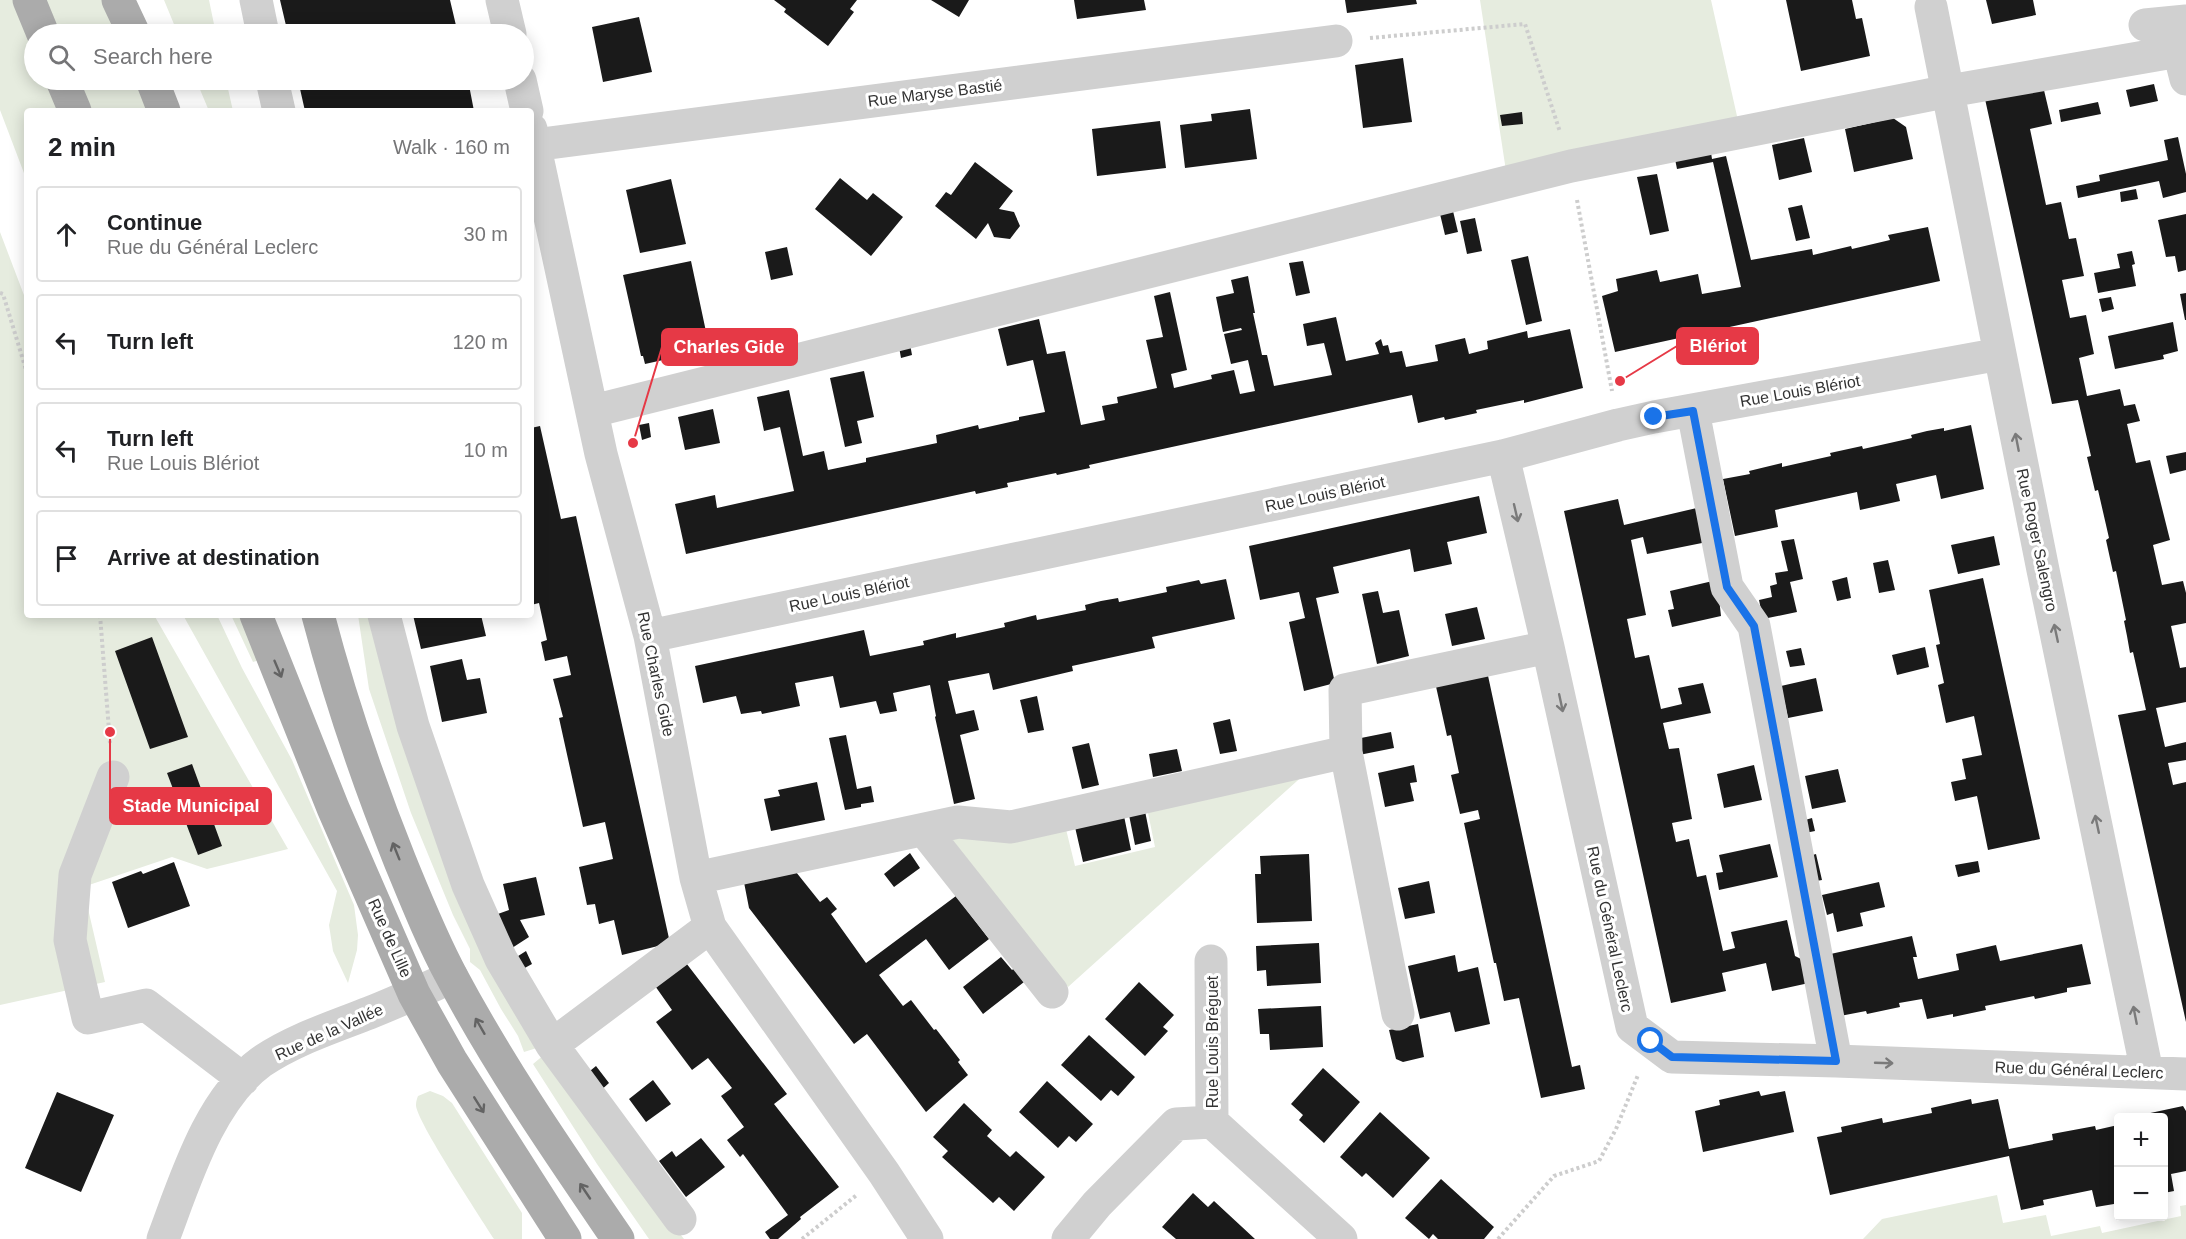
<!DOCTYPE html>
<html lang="en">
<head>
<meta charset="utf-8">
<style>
	:root { --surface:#fff; --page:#f2f2f2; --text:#202124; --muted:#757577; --line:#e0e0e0 }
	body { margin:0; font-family:Arial,sans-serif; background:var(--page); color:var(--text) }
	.controls { position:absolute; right:18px; bottom:18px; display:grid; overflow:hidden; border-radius:6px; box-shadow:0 3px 15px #0003 }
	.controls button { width:54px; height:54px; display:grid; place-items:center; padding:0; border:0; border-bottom:2px solid var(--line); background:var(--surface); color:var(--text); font:30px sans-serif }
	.stop { position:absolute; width:18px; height:18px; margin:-14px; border:4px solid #1a73e8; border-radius:50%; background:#fff }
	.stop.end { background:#1a73e8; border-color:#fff; box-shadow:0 2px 6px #0008 }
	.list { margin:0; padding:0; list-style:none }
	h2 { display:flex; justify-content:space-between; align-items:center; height:78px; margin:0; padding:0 24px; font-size:26px }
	h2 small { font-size:20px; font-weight:400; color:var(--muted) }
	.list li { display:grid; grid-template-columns:39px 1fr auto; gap:18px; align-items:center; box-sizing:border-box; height:96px; margin:0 12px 12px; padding:0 12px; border:2px solid var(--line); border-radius:6px }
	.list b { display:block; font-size:22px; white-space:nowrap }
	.list p { margin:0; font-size:20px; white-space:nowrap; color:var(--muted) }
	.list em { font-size:20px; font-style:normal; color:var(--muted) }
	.icon { flex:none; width:33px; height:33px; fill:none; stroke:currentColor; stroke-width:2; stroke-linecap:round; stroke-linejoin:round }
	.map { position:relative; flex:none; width:2186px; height:1239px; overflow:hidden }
	.search { position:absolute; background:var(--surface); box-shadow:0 3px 15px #0003; left:24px; top:24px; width:510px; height:66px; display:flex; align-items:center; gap:15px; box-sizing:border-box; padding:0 21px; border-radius:33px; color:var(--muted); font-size:22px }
	.panel { position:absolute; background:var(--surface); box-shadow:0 3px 15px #0003; left:24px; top:108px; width:510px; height:510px; border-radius:6px }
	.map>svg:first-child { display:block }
</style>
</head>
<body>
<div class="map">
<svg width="2186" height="1239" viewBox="0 0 2186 1239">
	<rect width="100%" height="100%" fill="#fff"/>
	<!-- green -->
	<path fill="#e6ecdf" d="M0,0H18L34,45V80H47L59,111H27V181L0,110Z
		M42,0H108L123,34H57Z
		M164,0H209L216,34H178Z
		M1480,0H1711L1739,125L1506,171Z
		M76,80H143L155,111H90Z
		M196,80H226L233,111H209Z
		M0,232L27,303V615H154L288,849L207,869L172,857L83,887L105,982L0,1005Z
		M183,615H217L242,668L292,760L354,905L358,935L357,950L348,983L333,951L329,925L337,891Z
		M231,615H246L263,659L253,662Z
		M358,615H377L540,1047L524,1052L518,1036L501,1009L480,970L470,962V949L453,915L411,813L369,689Z
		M1316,764L1068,987L950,837L1064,821L1075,866L1155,847L1146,803Z
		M545,1054L684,1239H649L597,1164L533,1064Z
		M430,1091L443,1096L452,1103L522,1213V1239H494C482,1220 415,1119 416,1105C416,1101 417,1099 418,1096Z
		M1997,1195L2003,1223L2046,1215L2051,1236L2100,1226L2102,1233L2181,1216L2180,1206L2186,1205V1239H1863L1882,1219Z"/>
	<!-- building -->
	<path fill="#1a1a1a" d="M280,0H450L458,34H288Z
		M774,0H857L850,9L854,12L828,46L784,12L786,9Z
		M931,0H969L959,17Z
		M1074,0H1144L1146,10L1077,19Z
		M1345,0H1416L1417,4L1347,13Z
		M1786,0H1852L1856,19L1862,18L1870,56L1801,71Z
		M1986,0H2033L2036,15L1992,24Z
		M639,17L652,72L603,82L592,27Z
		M1403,58L1412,122L1363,128L1355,65Z
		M298,80H468L474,111H305Z
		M2154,84L2158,101L2130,107L2126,90Z
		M2043,86L2052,124L2030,129L2046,205L2061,202L2069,239L2076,238L2084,276L2062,280L2070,318L2086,315L2094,354L2079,358L2087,396L2120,389L2124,406L2135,404L2140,421L2127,424L2136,463L2150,460L2170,540L2153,545L2162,585L2183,581L2186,593V623L2171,626L2180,668L2186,667V702L2156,708L2165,747L2186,742V760L2168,763L2173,785L2186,782V1022L2118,715L2146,710L2133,652L2130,653L2127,636L2124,621L2126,620L2116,571L2113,572L2106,540L2109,538L2098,490L2095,491L2087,457L2091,456L2078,400L2052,404L1985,99Z
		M2098,102L2101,114L2061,122L2059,110Z
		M1250,109L1257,159L1185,168L1180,125L1212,121L1211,114Z
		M1522,112L1523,124L1502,126L1500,115Z
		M1893,118L1906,127L1913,159L1854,172L1845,129Z
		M1160,121L1166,168L1097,176L1092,129Z
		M2178,137L2186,174V192L2163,198L2159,181L2078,198L2076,186L2100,181L2099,175L2168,160L2164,140Z
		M1804,138L1812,172L1779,180L1772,145Z
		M1710,146L1712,159L1726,156L1751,260L1812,249L1813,255L1851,246L1852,249L1890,240L1888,235L1928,227L1940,281L1615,352L1602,296L1618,291L1616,279L1657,270L1660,282L1698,274L1702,294L1741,287L1713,162L1677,169L1674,154Z
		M975,162L1013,191L999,209L1014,212L1020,226L1010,239L994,237L988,223L976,239L935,206L946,192L951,195Z
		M1657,174L1669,231L1650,235L1637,177Z
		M840,178L867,200L873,193L903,217L871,256L815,209Z
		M671,179L686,244L640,253L626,190Z
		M2136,189L2138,199L2121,202L2120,192Z
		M1802,205L1810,238L1796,241L1788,208Z
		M1453,211L1458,232L1445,235L1440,214Z
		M2186,214V270L2178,272L2175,256L2166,257L2158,220Z
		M1475,218L1482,251L1467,254L1460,221Z
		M787,247L793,275L771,280L765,252Z
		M2132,251L2135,264L2132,265L2136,286L2098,293L2094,273L2120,268L2117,254Z
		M1528,256L1542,321L1526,325L1511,260Z
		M691,261L708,341L688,346L690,354L645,364L643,356H641L623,275Z
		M1303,261L1310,293L1296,296L1289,263Z
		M1248,276L1255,313H1253L1262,355H1267L1274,386L1332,375L1324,343L1307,346L1303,324L1336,317L1346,361L1379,354L1375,343L1381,339L1383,346L1388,345L1390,353L1402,351L1406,367L1438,361L1435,345L1465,338L1469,354L1488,349L1487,341L1527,331L1528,338L1570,329L1583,388L1524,403V400L1476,410L1477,413L1445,420L1444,417L1418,423L1412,395L1089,465L1090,468L1057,475L1056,473L1007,483L1008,487L976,494L975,491L686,554L675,504L715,495L717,508L794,491L780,427L764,431L757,397L789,390L803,456L824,451L828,470L866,462V458L937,443L936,435L978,425L979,429L1019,420V417L1045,412L1033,360L1007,366L998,329L1039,319L1047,354L1065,351L1081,425L1105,420L1102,406L1118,403L1117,397L1157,388L1146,340L1163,337L1154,296L1170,292L1187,370L1171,374L1174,388L1212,379L1211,375L1234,370L1240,394L1255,391L1248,360L1231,364L1224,334L1242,330L1241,328L1223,332L1216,297L1234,293L1231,280Z
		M2186,293V320H2185L2180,294Z
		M2111,297L2114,309L2102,312L2099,299Z
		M2173,322L2178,351L2163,355L2164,359L2115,369L2108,336Z
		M910,344L912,355L901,358L899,347Z
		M864,371L874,417L857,421L862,443L845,447L830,378Z
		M713,409L720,443L685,450L678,417Z
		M649,423L651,437L642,440L639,425Z
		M1971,425L1984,489L1941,499L1936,475L1896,484L1900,501L1860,510L1857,492L1775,510L1778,527L1735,536L1723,479L1750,474L1749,471L1782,463V467L1831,456L1830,453L1862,446L1863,449L1912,438L1911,435L1927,431L1944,428V431Z
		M540,426L561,519L576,516L670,943L622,955L614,920L599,924L595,904L587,905L579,867L613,859L605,822L583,827L559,718L563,717L553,679L571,675L567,656L545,661L541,642L547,640L539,603L531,605V428Z
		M2186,452V470L2170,474L2166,456Z
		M1479,496L1487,533L1447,542L1452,564L1414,572L1410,549L1333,567L1339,593L1316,598L1335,683L1304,691L1289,622L1305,618L1299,592L1260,600L1249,546Z
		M1618,499L1624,525L1701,507L1707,542L1647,554L1643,537L1631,540L1646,615L1627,619L1635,658L1649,655L1661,709L1682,704L1678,688L1703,683L1711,713L1663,723L1669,749L1679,748L1692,819L1672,823L1676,842L1689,839L1697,877L1706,875L1723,951L1735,948L1731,932L1787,920L1795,956L1803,960L1809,983L1772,991L1766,963L1722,973L1726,991L1671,1003L1564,511Z
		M1994,536L2000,565L1958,574L1951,545Z
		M1794,539L1803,579L1790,582L1797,612L1763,619L1759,600L1772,597L1770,586L1777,584L1775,573L1788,571L1781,541Z
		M1888,560L1895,590L1879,593L1873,563Z
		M1847,577L1851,598L1837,601L1832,581Z
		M1983,578L2040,839L1988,850L1977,796L1955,801L1951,782L1966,779L1962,759L1982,755L1974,716L1946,723L1938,685L1944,683L1936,645L1940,644L1929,590Z
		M1226,579L1235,619L1152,637L1155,648L1072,666L1073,671L993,690L989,673L948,681L956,714L974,710L979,730L960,735L975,799L954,804L935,717L936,716L930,685L893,693L897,711L880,714L876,701L840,708L833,676L795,683L800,706L762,714L761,711L741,714L736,696L703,703L695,666L864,630L870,656L924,645L923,641L956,633V638L1005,627L1004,623L1036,615L1037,620L1086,610L1085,605L1101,601L1118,598L1119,602L1167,592L1166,587L1199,580L1201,584Z
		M1717,580L1721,616L1672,627L1668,610L1674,609L1670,591Z
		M1378,591L1383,613L1399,610L1409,656L1377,664L1362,594Z
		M1477,607L1485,639L1452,646L1445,614Z
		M413,615H481L486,636L421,649Z
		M152,637L188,737L150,749L115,651Z
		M1925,647L1929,667L1897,675L1892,655Z
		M1801,648L1805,665L1790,667L1786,651Z
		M462,659L467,680L480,678L487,713L442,722L430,666Z
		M1487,671L1572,1067L1580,1065L1585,1089L1541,1098L1519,998L1504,1001L1496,963H1494L1464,823L1480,819L1478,810L1460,814L1451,775L1459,773L1451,735L1447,736L1435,682Z
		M1816,678L1823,711L1788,718L1781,686Z
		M1037,696L1044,730L1028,733L1020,700Z
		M1230,719L1237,751L1220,754L1213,723Z
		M1391,732L1394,748L1359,755L1356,739Z
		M846,735L857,789L871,786L874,802L861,804V807L845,810L829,738Z
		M1089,743L1099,785L1082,789L1072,747Z
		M1177,749L1182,771L1153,777L1149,754Z
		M192,764L222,846L198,855L167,773Z
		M1414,765L1417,782L1410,783L1414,801L1385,807L1378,773Z
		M1754,765L1762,800L1724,808L1717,774Z
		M1838,769L1846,802L1812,809L1805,776Z
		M817,782L825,820L771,831L764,799L780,796L778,790Z
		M1145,811L1151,841L1135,845L1129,815Z
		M1124,816L1131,850L1083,862L1075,827Z
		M1812,818L1815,831L1800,834L1798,822Z
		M1770,844L1778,877L1719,890L1716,873L1723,872L1719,855Z
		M910,853L920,868L894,887L884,874Z
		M1309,854L1312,921L1257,923L1255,874H1261L1260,856Z
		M1816,854L1822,880L1810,882L1806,857Z
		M1978,861L1980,872L1958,877L1955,865Z
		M174,862L190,906L128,928L112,882L141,871L143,874Z
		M788,862L820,902L827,897L837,909L831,914L866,963L956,896L989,939L949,970L926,939L879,975L903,1006L911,1000L934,1030L936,1029L960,1060L958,1062L968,1075L926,1112L867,1034L854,1044L749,908L742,872Z
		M536,877L545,915L520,920L529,937L512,948L495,915L509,910L503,884Z
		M1429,881L1435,913L1405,919L1398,888Z
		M1879,882L1885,907L1860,913L1863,926L1837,932L1833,913L1827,915L1822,895Z
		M1912,936L1917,957H1913L1918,979L1959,970L1956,954L1996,945L2000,961L2082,944L2091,984L2067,988V992L2035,999L2034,996L1985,1006L1986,1010L1953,1017V1014L1927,1019L1922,999L1899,1003L1900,1007L1867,1014L1866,1011L1840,1016L1826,955Z
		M1319,943L1321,983L1267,986L1266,970L1257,971L1256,946Z
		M526,951L532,964L521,970L515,958Z
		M1455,955L1458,972L1478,967L1490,1024L1455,1032L1450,1012L1420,1019L1408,966Z
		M1001,957L1012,970L1022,962L1033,975L983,1014L963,987Z
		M683,959L787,1094L774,1104L839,1187L800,1217L801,1219L778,1239H770L765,1232L788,1215L743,1154L740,1157L727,1140L744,1127L721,1096L732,1088L708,1058L692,1070L656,1022L672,1010L653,983Z
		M1139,982L1174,1015L1163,1027L1168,1031L1145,1056L1105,1019Z
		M1321,1006L1323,1047L1270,1050L1269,1034H1260L1258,1009Z
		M1418,1024L1424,1057L1403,1062L1396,1059L1389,1030Z
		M1089,1035L1135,1077L1118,1096L1111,1090L1101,1101L1061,1065Z
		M596,1066L609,1083L599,1092L585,1075Z
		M1323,1068L1360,1102L1324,1143L1299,1120L1303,1115L1291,1104Z
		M653,1080L671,1104L646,1122L629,1099Z
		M1047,1081L1093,1124L1076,1142L1069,1136L1058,1148L1019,1112Z
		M1759,1091L1761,1096L1785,1091L1794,1132L1703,1152L1695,1111L1720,1105L1719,1100Z
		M57,1092L114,1115L81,1192L25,1168Z
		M1971,1099L1972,1104L1998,1099L2009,1149L2053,1140L2052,1134L2095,1126L2096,1130L2118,1125V1218L2114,1204L2096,1207L2092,1190L2043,1200L2044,1205L2021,1210L2009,1156L1830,1195L1817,1137L1842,1132L1841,1127L1882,1118L1883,1123L1932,1113L1931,1108Z
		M964,1103L992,1130L987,1136L1010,1157L1016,1151L1045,1177L1014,1211L999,1197L993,1203L942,1157L948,1151L933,1137Z
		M2183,1106L2186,1111V1171L2171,1174L2174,1191L2164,1193V1118H2142L2141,1115Z
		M1380,1112L1430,1158L1393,1198L1366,1173L1362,1177L1340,1157Z
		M701,1138L725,1167L686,1197L659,1161L672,1151L676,1157Z
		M1441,1179L1494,1227L1484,1239H1438L1433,1234L1429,1239L1405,1218Z
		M1193,1193L1208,1207L1214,1201L1255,1239H1176L1162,1227Z"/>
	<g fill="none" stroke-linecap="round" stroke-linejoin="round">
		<!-- path -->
		<path stroke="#cdcdcd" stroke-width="4" stroke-dasharray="3 3" stroke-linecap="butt" d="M1370,38L1525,24L1560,132
			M1577,200L1612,391
			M0,293L3,294L27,373
			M100,615L110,743
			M802,1239L858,1194
			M1498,1239L1554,1176L1599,1161L1616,1129L1638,1075"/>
		<!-- minor -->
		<path stroke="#d0d0d0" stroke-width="33" d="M256,0L263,34
			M502,0L510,34
			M1931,7L2043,570L2147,1072
			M2145,25L2186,21
			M272,80L279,111
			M520,80L527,111
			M531,129L601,454L650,636L696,878L710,927L884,1173L927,1239
			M534,145L1336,41
			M593,411L1571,166L1949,91L2179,51L2186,79
			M1693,411L1727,587L1754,626L1836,1061
			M1503,456L1548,647L1632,1027L1672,1057L1836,1061L2186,1074
			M384,615L413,726L468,885L501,959L552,1045
			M650,636L1503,456L1618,425L1654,417L2000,354
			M1346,752L1398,1014
			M113,777L75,875L70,940L88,1018L146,1005L243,1079
			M924,830L1052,992
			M696,878L958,822L1011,827L1346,752L1345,690L1548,647
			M1211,961L1212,1122
			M680,1219L552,1045L710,927
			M163,1239C185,1181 209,1100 261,1062C293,1040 333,1027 369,1013C397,1002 425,989 452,977
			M1068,1239L1097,1204L1176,1124L1212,1122L1341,1239"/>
		<!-- major -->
		<path stroke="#ababab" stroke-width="33" d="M29,0L43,34
			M118,0L134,34
			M62,80L75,111
			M152,80L164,111
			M256,615L333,808L414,994L452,1062L565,1239
			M318,615C340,699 368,781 400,861C416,900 432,940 452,977C501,1069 560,1154 618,1239"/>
	</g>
	<!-- one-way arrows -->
	<defs><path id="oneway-shaft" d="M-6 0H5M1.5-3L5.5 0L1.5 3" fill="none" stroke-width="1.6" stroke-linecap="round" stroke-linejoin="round" transform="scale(1.5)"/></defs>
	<g stroke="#7a7a7a">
		<use href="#oneway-shaft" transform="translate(2017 442) rotate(-101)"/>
		<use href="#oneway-shaft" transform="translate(1516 513) rotate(77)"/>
		<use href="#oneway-shaft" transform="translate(2056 633) rotate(-102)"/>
		<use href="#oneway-shaft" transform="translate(1561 703) rotate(78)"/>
		<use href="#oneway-shaft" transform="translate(2097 824) rotate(-102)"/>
		<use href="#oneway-shaft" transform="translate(2135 1015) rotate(-101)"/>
		<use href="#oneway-shaft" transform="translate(1884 1063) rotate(2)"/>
	</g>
	<g stroke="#636363">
		<use href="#oneway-shaft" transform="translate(278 669) rotate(67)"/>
		<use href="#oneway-shaft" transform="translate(396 851) rotate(-112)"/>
		<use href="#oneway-shaft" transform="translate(480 1026) rotate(-120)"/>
		<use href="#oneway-shaft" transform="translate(479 1105) rotate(58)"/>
		<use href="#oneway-shaft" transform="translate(585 1191) rotate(-124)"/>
	</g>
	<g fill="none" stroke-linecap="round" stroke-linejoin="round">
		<!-- route -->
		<path stroke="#1a73e8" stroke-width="8" d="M1651,1041L1672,1057L1836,1061L1754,626L1727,587L1693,411L1654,417"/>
	</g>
	<g text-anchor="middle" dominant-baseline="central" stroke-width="6" stroke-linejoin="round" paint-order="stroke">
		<!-- street labels -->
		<g font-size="16" fill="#333" stroke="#fff">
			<text transform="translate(935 93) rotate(-7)">Rue Maryse Bastié</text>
			<text transform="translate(1800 391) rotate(-10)">Rue Louis Blériot</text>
			<text transform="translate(1325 494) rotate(-12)">Rue Louis Blériot</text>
			<text transform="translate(2037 540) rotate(78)">Rue Roger Salengro</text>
			<text transform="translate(849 594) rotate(-12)">Rue Louis Blériot</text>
			<text transform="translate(656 674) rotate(78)">Rue Charles Gide</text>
			<text transform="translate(1610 929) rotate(78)">Rue du Général Leclerc</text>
			<text transform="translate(390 938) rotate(66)">Rue de Lille</text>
			<text transform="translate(329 1032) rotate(-24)">Rue de la Vallée</text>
			<text transform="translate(1212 1042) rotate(-90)">Rue Louis Bréguet</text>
			<text transform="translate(2079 1070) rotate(2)">Rue du Général Leclerc</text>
		</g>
	</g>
	<!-- callouts -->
	<path fill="none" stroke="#e63946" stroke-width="2" d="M1620 381L1677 346M633 443L662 347M110 732L110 806"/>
	<g fill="#e63946" stroke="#fff" stroke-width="2">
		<circle cx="1620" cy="381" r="6"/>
		<circle cx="633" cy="443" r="6"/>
		<circle cx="110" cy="732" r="6"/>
	</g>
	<g fill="#e63946" stroke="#e63946" stroke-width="2">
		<rect x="1677" y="328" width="81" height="36" rx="6"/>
		<rect x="662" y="329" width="135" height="36" rx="6"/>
		<rect x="110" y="788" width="161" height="36" rx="6"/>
	</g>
	<g font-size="18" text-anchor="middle" font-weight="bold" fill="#fff">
		<text x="1718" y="352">Blériot</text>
		<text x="729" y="353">Charles Gide</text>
		<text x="191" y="812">Stade Municipal</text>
	</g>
</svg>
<div class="controls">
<button>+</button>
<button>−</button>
</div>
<div class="stop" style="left:1651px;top:1041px"></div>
<div class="stop end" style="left:1654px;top:417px"></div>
<div class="search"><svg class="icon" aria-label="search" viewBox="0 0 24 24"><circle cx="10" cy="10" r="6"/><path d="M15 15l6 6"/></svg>Search here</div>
<section class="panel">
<h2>2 min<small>Walk · 160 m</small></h2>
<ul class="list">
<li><svg class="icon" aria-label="ahead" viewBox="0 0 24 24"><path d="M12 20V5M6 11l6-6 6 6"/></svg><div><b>Continue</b><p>Rue du Général Leclerc</p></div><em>30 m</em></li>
<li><svg class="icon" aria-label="left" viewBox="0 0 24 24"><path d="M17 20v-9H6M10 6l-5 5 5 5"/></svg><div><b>Turn left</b></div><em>120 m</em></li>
<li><svg class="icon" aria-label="left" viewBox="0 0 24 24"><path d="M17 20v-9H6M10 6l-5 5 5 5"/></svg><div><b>Turn left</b><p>Rue Louis Blériot</p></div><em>10 m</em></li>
<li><svg class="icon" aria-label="arrive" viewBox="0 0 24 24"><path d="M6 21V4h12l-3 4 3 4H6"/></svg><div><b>Arrive at destination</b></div></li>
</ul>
</section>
</div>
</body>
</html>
